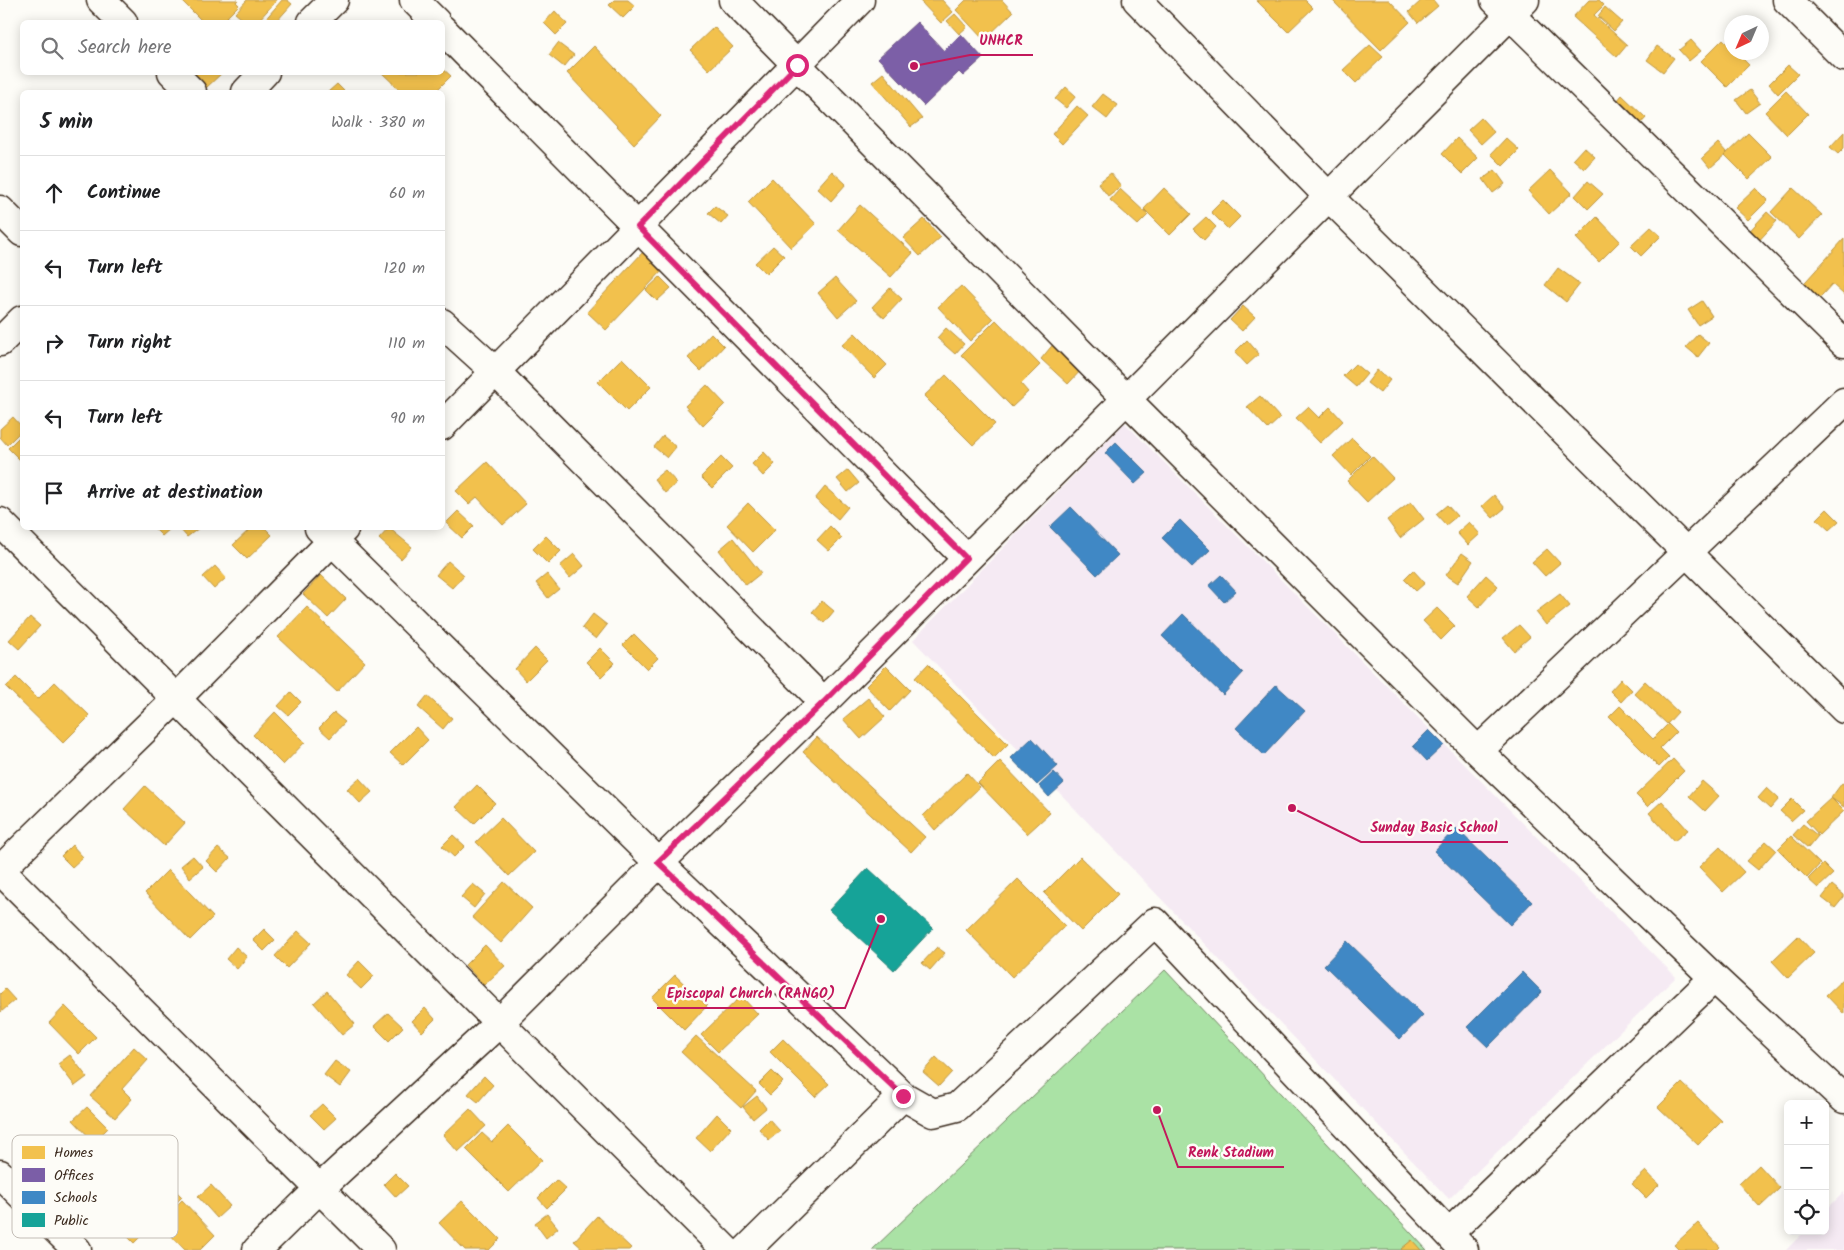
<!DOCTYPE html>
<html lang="en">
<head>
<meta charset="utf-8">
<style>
	:root { --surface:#fff; --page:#f6f6f6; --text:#202124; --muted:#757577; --line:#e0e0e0 }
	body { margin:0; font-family:Kalam,sans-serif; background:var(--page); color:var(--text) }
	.controls { position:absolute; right:15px; bottom:15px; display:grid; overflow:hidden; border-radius:8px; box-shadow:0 2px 12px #0003 }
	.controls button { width:45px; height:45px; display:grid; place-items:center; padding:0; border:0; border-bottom:1px solid var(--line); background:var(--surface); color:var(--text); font:25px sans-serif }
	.compass { position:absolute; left:1724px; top:15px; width:45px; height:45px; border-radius:50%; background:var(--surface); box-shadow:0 2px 12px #0003; rotate:224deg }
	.stop { position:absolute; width:15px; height:15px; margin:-11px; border:4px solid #db2777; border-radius:50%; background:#fff }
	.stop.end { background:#db2777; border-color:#fff; box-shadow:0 1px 5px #0008 }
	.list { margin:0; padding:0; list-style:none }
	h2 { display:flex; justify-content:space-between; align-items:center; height:65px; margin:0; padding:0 20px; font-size:21px }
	h2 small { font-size:16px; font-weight:400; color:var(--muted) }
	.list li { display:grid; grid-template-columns:32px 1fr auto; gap:15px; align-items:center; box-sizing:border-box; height:75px; padding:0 20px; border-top:1px solid var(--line) }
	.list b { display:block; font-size:19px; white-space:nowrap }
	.list em { font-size:16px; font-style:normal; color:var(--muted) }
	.icon { flex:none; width:28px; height:28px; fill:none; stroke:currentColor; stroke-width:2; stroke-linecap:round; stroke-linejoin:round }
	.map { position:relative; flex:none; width:1844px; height:1250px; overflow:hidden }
	.search { position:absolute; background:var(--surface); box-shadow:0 2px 12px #0003; left:20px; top:20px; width:425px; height:55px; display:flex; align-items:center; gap:12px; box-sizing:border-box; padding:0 18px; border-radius:8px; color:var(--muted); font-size:19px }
	.panel { position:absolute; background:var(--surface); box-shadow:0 2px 12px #0003; left:20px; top:90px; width:425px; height:440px; border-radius:8px }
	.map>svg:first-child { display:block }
</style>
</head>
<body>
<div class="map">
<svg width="1844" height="1250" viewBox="0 0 1844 1250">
	<rect width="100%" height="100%" fill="#fdfcf7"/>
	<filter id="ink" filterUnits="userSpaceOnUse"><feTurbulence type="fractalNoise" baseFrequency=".02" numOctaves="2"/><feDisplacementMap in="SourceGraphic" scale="10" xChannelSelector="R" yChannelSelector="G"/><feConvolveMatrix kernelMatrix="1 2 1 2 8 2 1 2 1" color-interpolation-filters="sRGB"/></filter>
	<g filter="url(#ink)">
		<!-- built -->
		<path fill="#f5eaf3" d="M1125,423L1676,977L1449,1199L913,640Z
			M1844,1192V1250H1786L1805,1231H1825V1211Z"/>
		<!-- green -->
		<path fill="#aae2a5" stroke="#728662" d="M1165,970L1427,1250H872Z"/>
		<!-- homes -->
		<path fill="#f2c14e" stroke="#bb9440" d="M181,0H238L236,2L239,5L227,17L233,22H203Z
			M247,0H277L257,22H246L235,13Z
			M282,0H287L292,4L276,22H263Z
			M614,0H628L635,6L623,18L609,5Z
			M919,0H942L953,12L941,23Z
			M966,0H1002L1013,12L984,40L956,10Z
			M1256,0H1305L1313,8L1288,32Z
			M1334,0H1389L1410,22L1381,50L1333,1Z
			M1422,0H1433L1438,6L1418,23L1409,12Z
			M1589,0H1599L1604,5L1594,15L1627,45L1617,57L1573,17Z
			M1605,7L1622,22L1614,31L1598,16Z
			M555,11L567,24L556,35L544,23Z
			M955,14L967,27L959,34L947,21Z
			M714,27L733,47L709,70L690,50Z
			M1723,39L1732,48V52H1736L1749,65L1727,87L1701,61Z
			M1691,40L1701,51L1689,61L1679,50Z
			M558,43L574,55L564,67L549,55Z
			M1370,45L1383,57L1356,83L1343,70Z
			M594,46L661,116L634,144L567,73Z
			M1657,46L1674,58L1663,72L1647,60Z
			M1788,65L1798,74L1778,94L1769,84Z
			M442,68L451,76L435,92H402L381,72H442Z
			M191,72H223L206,88Z
			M883,73L922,119L911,127L872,82Z
			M337,84L345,92H328Z
			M1066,87L1076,96L1066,108L1055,99Z
			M1750,90L1760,103L1746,113L1736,100Z
			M1786,91L1808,114L1787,135L1765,112Z
			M1103,94L1118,105L1107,119L1092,107Z
			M1622,95L1646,118L1636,129L1613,106Z
			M1077,106L1088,116L1062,144L1052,134Z
			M1481,118L1494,132L1481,144L1468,130Z
			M1844,132V148L1838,154L1830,147Z
			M1748,133L1772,157L1749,179L1725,155Z
			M1457,138L1478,158L1462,174L1442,154Z
			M1506,138L1519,150L1503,166L1491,154Z
			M1718,143L1727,153L1710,168L1702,158Z
			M1584,147L1595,157L1584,169L1573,159Z
			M1495,170L1505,184L1493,193L1483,179Z
			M1550,170L1572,193L1549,214L1528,191Z
			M832,171L846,184L831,201L817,188Z
			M1111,173L1121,186L1108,196L1098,183Z
			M772,178L816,224L791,248L748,202Z
			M1588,181L1603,194L1588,209L1575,196Z
			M1164,188L1191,214L1170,235L1144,209Z
			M1756,188L1768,200L1748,220L1735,208Z
			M1793,188L1822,215L1799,239L1771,212Z
			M1120,189L1148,215L1138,225L1110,200Z
			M1223,200L1240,217L1228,229L1211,212Z
			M860,205L913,253L891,277L838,230Z
			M715,206L728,216L721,224L708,213Z
			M1767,212L1777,221L1754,246L1744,237Z
			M1206,217L1216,227L1204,240L1193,229Z
			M1597,217L1620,241L1599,262L1576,238Z
			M924,219L941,237L920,256L903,238Z
			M1651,227L1661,236L1641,256L1631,246Z
			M1844,239V295L1832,284L1813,305L1797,291Z
			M773,246L784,256L766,274L755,263Z
			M644,251L664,269L606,330L587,312Z
			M1558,268L1580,284L1566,302L1545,285Z
			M660,277L671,288L657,301L646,290Z
			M835,278L856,301L838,317L818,293Z
			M961,286L993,319L970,341L938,307Z
			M890,288L902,299L884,318L872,307Z
			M1702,301L1712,316L1698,325L1688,310Z
			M1243,306L1255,317L1242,331L1230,320Z
			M996,320L1040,365L1021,384L1028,392L1012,407L961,355Z
			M946,328L964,344L955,354L937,338Z
			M711,333L724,346L701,371L688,358Z
			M855,333L887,365L874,378L842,345Z
			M1698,334L1709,343L1698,357L1686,347Z
			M1247,340L1259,354L1247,365L1235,352Z
			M1055,342L1083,368L1068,384L1041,359Z
			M622,358L651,387L627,411L598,382Z
			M1355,364L1367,374L1356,387L1343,376Z
			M1377,370L1390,380L1380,393L1367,383Z
			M946,375L995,424L973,445L924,396Z
			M707,385L725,404L703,426L685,406Z
			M1260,396L1280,418L1268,429L1247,407Z
			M1308,407L1319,418L1330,407L1343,421L1320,443L1296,418Z
			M13,417L22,427V430L7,445L0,437V429Z
			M22,434V462L8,448Z
			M663,436L676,447L667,458L654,447Z
			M1352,438L1370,456L1351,475L1333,456Z
			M764,452L775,464L763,476L752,464Z
			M1372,456L1393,478L1367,502L1347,481Z
			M721,457L732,468L712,488L701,477Z
			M487,462L526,504L503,525L477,497L469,504L456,491Z
			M665,470L677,483L665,493L654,479Z
			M848,470L859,483L848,492L837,479Z
			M825,487L848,507L838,519L815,499Z
			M1494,495L1505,508L1493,518L1482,506Z
			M1411,502L1424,519L1400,538L1387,520Z
			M748,503L775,530L753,552L727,525Z
			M1447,505L1457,516L1446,525L1436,514Z
			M1827,509L1839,521L1829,530L1817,519Z
			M458,511L474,526L462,538L446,523Z
			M1469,522L1480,534L1468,545L1457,533Z
			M830,526L842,538L829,551L817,540Z
			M154,528H171L162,536Z
			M179,528H199L187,537Z
			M251,528H265L272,535L247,559L233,545Z
			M389,528L412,547L401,559L379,539Z
			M546,536L561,551L548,564L533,549Z
			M733,538L761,573L746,585L719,550Z
			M1547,549L1560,563L1545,576L1532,562Z
			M1462,553L1473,561L1458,583L1446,575Z
			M574,554L584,566L570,578L560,566Z
			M448,561L464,575L452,588L436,575Z
			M215,566L226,578L214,589L203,577Z
			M1413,570L1425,583L1416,591L1404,579Z
			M547,574L559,589L548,598L536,583Z
			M321,575L346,599L328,618L303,594Z
			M1486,575L1498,586L1479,607L1467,596Z
			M1560,594L1570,606L1546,625L1536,612Z
			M822,601L834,611L824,623L812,612Z
			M307,607L365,662L337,692L278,637Z
			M1437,608L1455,626L1441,640L1423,621Z
			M593,614L607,625L596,639L582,628Z
			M30,617L40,626L19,649L9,640Z
			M1519,625L1530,637L1514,651L1503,638Z
			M634,634L658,658L647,669L623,645Z
			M535,648L547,660L526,681L515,669Z
			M600,648L615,663L601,677L586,662Z
			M928,664L1008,744L994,758L915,678Z
			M886,666L910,690L890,711L866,686Z
			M16,677L38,699L55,682L90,716L63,743L6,687Z
			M1621,679L1632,690L1621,702L1610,691Z
			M1645,681L1678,712L1667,724L1634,693Z
			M291,692L301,702L288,715L278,706Z
			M427,696L452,718L443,729L418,707Z
			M868,698L885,717L861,739L843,719Z
			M1620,706L1653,739L1668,724L1676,732L1660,748L1669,757L1659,767L1609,717Z
			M275,712L305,742L283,765L253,735Z
			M334,713L345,722L330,738L319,728Z
			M416,727L428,740L403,765L390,753Z
			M817,737L925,837L911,852L803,752Z
			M1673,759L1684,771L1648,807L1636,795Z
			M1000,761L1050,813L1027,834L978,783Z
			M967,773L980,787L935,830L923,816Z
			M359,778L372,792L360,803L347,789Z
			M1702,781L1719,796L1705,811L1689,796Z
			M1842,783L1844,784V807L1831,798Z
			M477,785L495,803L474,824L456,807Z
			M145,786L185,823L164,846L124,809Z
			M1767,788L1779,799L1770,809L1758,798Z
			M1831,798L1844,811L1819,835L1806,821Z
			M1792,799L1803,810L1791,821L1780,811Z
			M1662,801L1688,830L1674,841L1649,813Z
			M501,818L534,852L509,876L476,842Z
			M1803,824L1818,836L1808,848L1793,835Z
			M453,835L465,846L454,857L442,846Z
			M1791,836L1820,864L1807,878L1778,849Z
			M1766,841L1776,850L1758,870L1747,861Z
			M72,845L83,857L72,867L61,856Z
			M1720,847L1744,872L1723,892L1699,867Z
			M218,848L230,858L217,872L206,861Z
			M193,856L203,867L190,878L181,866Z
			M1080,857L1118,894L1081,931L1044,893Z
			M1823,864L1833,874L1818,888L1808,879Z
			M168,870L213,917L190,940L145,893Z
			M1018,879L1065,926L1012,977L966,930Z
			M504,882L532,908L501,943L472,917Z
			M473,884L485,894L474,908L461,897Z
			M1832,885L1844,895V897L1835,908L1822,898Z
			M264,929L275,940L264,951L253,940Z
			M298,931L311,943L287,968L275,956Z
			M1798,936L1814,953L1788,978L1772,961Z
			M485,945L505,966L484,985L465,965Z
			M236,947L247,957L237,969L226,959Z
			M937,947L945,953L930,970L922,963Z
			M359,961L374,976L361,989L346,975Z
			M675,975L707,1006L684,1030L652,998Z
			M1844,978V1014L1826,995Z
			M5,989L15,1000L1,1012L0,994Z
			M327,991L355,1024L342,1035L314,1003Z
			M741,996L758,1014L718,1052L701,1035Z
			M65,1006L96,1037L79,1054L49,1023Z
			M425,1008L435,1019L422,1032L412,1021Z
			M388,1013L403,1027L389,1041L374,1026Z
			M696,1036L756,1091L741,1108L681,1052Z
			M783,1039L829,1084L815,1097L770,1052Z
			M134,1047L148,1060L122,1089L132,1099L115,1118L90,1096Z
			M70,1055L87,1077L75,1086L58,1064Z
			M936,1057L952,1072L939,1086L923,1072Z
			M335,1061L351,1072L340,1087L324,1075Z
			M772,1071L783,1082L770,1095L759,1084Z
			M484,1076L493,1085L478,1102L468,1094Z
			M1682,1083L1722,1121L1698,1145L1658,1107Z
			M757,1096L766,1108L753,1119L743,1107Z
			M322,1104L336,1118L324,1129L310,1115Z
			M87,1107L108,1128L94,1142L73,1120Z
			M470,1109L486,1126L458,1152L443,1135Z
			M717,1114L731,1128L710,1151L696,1138Z
			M769,1119L780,1131L769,1140L759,1129Z
			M508,1126L542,1160L509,1192L466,1149L482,1133L492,1142Z
			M1759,1165L1780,1188L1760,1207L1739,1184Z
			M153,1168L182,1197L172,1207L151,1187L139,1199L131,1190Z
			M1646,1171L1659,1185L1646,1198L1632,1184Z
			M395,1173L408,1186L396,1197L384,1184Z
			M556,1180L566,1189L547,1208L538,1198Z
			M211,1185L230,1206L217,1218L198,1197Z
			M127,1194L154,1223L134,1243L106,1215Z
			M182,1200L215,1235L200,1250H185L159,1223Z
			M462,1201L500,1239L489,1250H465L439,1223Z
			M547,1214L558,1228L546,1238L535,1223Z
			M597,1216L631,1248L629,1250H584L574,1241Z
			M1698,1223L1720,1247L1717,1250H1679L1674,1245Z
			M1412,1240L1421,1250H1402L1401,1249Z"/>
		<!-- offices -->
		<path fill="#7b5ea7" stroke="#684e7e" d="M917,22L944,51L961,34L983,58L963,76L959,72L924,106L878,58Z"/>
		<!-- schools -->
		<path fill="#3f88c5" stroke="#3e6c93" d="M1116,442L1147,473L1135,484L1105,453Z
			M1071,507L1118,555L1097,575L1050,527Z
			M1180,520L1210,550L1192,567L1162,538Z
			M1221,575L1236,591L1224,602L1209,586Z
			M1183,614L1243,673L1223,695L1162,636Z
			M1276,685L1305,711L1264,755L1236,728Z
			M1429,730L1444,745L1427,761L1413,746Z
			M1032,738L1058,766L1037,785L1011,758Z
			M1054,772L1064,783L1049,797L1039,786Z
			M1456,828L1532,902L1510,925L1434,851Z
			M1347,941L1423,1015L1400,1039L1324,965Z
			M1522,972L1542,992L1488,1047L1467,1027Z"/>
		<!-- public -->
		<path fill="#17a398" stroke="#227f73" d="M868,868L933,928L894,970L829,910Z"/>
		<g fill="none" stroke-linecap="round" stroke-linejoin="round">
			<defs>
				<path id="minor" d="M101,0L123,22
					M414,0L436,22
					M733,0L1126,399L1478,751L1714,978L1844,1099
					M1137,0L1329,197L1844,709
					M1495,0L1844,343
					M1787,0L1844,57
					M312,22L334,0
					M442,29L966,558
					M172,72L192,92
					M246,92L265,72
					M0,210L22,232
					M442,323L495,371L824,702
					M0,342L22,320
					M442,426L860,0
					M0,522L726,1250
					M319,528L659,863L903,1096L746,1250
					M344,529L177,698L0,870L381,1250
					M1478,751L1844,402
					M903,1096L933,1113L957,1107L1155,922L1464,1250
					M0,1174L77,1250
					M1449,1233L1714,978
					M257,1250L319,1189L500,1022L659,863L824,702L1525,0"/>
			</defs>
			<!-- minor casing -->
			<use href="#minor" stroke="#3b2a1e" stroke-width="31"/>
			<!-- minor -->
			<use href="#minor" stroke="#fdfcf7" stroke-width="28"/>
		</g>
	</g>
	<g fill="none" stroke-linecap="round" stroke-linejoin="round" filter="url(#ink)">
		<!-- route -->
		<path stroke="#db2777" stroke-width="6" d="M797,65L638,227L966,558L824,702L658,862L903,1096"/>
	</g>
	<!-- legend -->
	<rect x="12" y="1135" width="166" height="103" rx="8" fill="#fdfcf7" stroke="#c3bdb6" stroke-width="1"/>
	<rect x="22" y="1146" width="23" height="13" fill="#f2c14e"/>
	<rect x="22" y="1168" width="23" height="14" fill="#7b5ea7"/>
	<rect x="22" y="1191" width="23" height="13" fill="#3f88c5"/>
	<rect x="22" y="1213" width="23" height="14" fill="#17a398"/>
	<g font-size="14" fill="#3b2a1e">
		<text x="54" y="1157">Homes</text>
		<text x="54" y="1180">Offices</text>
		<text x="54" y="1202">Schools</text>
		<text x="54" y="1225">Public</text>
	</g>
	<!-- callouts -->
	<path fill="none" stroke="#c2185b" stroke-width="2" d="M914 66L970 55H1033M1292 808L1361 842H1508M881 919L845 1008H657M1157 1110L1178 1167H1284"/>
	<g fill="#c2185b" stroke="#fdfcf7" stroke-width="2">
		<circle cx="914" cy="66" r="5"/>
		<circle cx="1292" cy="808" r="5"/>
		<circle cx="881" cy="919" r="5"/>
		<circle cx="1157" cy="1110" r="5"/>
	</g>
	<g font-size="14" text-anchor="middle" font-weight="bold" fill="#c2185b" stroke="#fdfcf7" stroke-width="5" stroke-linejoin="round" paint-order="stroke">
		<text x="1001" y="45">UNHCR</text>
		<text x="1434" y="832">Sunday Basic School</text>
		<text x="751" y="998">Episcopal Church (RANGO)</text>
		<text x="1231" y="1157">Renk Stadium</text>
	</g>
</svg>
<div class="controls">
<button>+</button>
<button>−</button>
<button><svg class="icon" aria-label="locate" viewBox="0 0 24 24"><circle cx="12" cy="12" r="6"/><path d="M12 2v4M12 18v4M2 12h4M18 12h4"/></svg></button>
</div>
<svg class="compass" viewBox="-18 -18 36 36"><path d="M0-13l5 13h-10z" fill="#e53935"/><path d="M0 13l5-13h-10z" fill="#757577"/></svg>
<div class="stop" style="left:797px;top:65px"></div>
<div class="stop end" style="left:903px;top:1096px"></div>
<div class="search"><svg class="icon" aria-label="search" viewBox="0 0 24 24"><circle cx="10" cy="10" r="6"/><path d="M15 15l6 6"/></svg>Search here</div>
<section class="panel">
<h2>5 min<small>Walk · 380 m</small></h2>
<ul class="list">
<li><svg class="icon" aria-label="ahead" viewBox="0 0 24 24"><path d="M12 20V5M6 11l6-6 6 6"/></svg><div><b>Continue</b></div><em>60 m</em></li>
<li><svg class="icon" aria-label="left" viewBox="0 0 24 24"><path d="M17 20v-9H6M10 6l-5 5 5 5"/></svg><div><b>Turn left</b></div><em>120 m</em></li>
<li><svg class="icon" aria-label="right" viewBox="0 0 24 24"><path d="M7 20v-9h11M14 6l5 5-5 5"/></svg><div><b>Turn right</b></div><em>110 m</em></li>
<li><svg class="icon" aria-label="left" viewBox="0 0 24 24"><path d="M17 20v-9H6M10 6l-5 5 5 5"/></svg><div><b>Turn left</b></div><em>90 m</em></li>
<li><svg class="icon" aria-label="arrive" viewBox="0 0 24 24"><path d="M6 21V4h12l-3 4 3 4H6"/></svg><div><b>Arrive at destination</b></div></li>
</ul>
</section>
</div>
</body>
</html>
